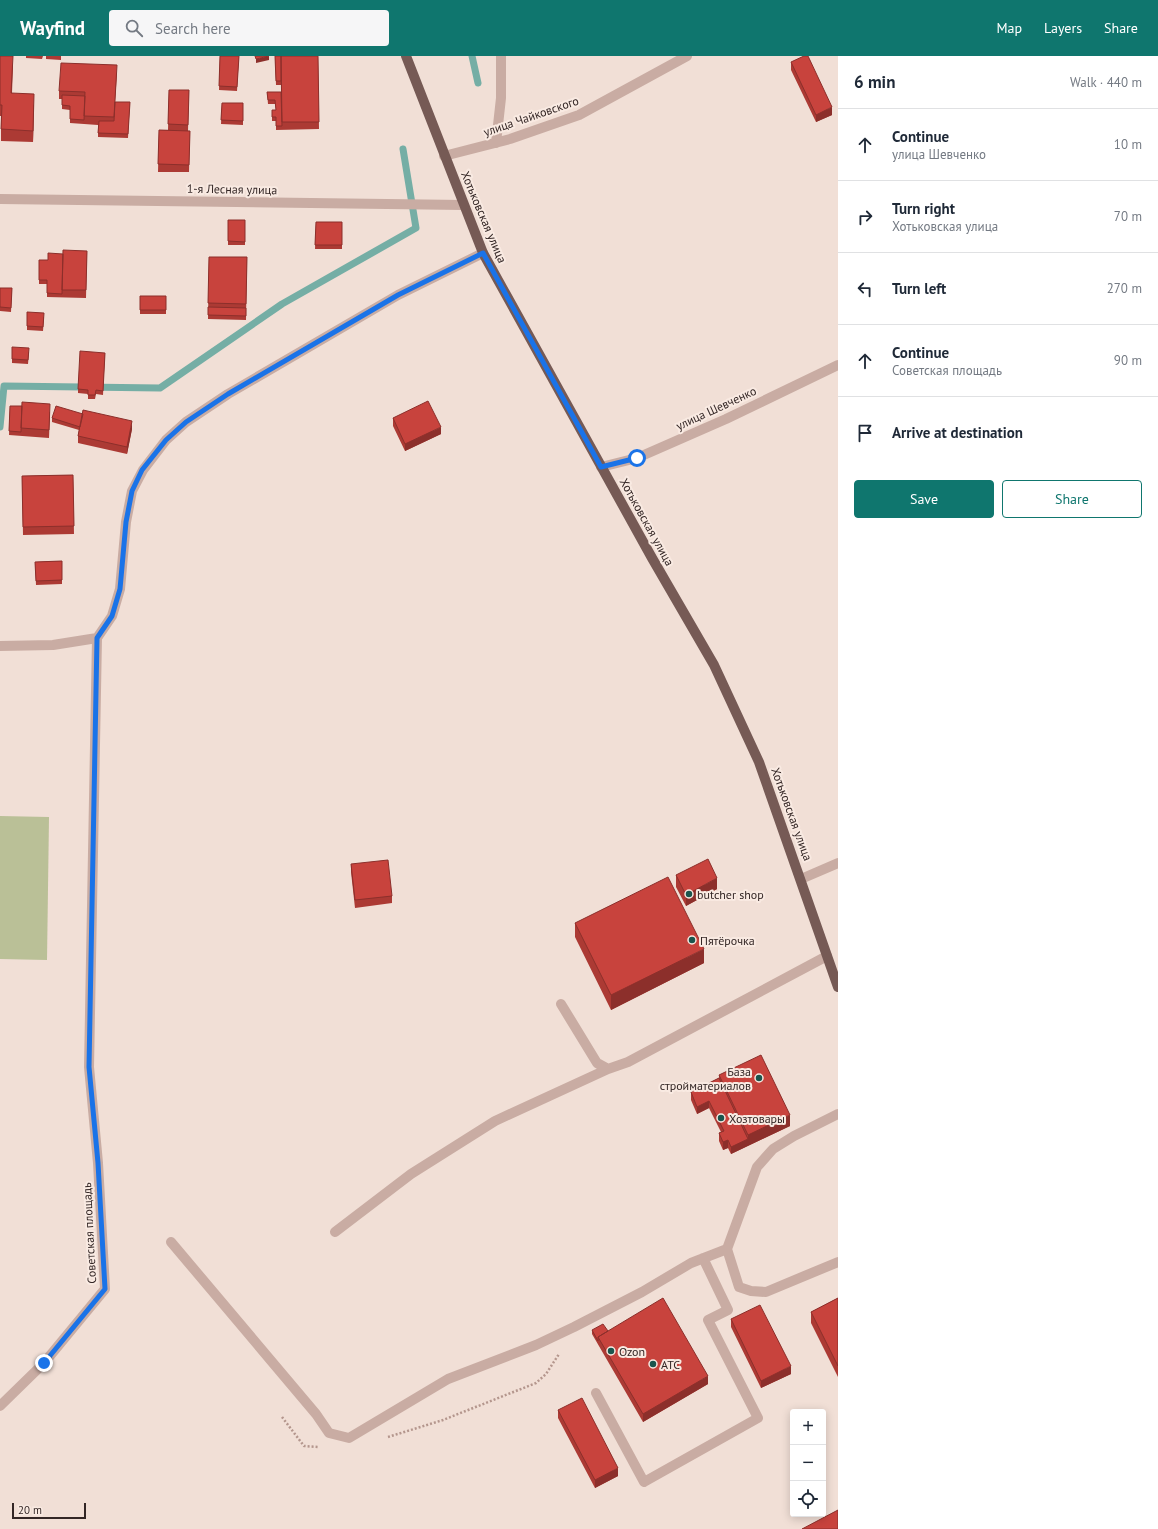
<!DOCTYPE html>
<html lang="en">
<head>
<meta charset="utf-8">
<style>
	:root { --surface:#fff; --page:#f6f6f7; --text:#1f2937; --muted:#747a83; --line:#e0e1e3; --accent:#0f766e }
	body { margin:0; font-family:"PT Sans",sans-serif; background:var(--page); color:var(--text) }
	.controls { position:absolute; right:12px; bottom:12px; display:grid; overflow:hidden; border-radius:4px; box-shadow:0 2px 10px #0003 }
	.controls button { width:36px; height:36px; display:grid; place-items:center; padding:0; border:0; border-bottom:1px solid var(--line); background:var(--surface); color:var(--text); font:20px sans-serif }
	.scale { position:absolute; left:12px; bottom:10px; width:74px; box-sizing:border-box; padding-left:4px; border:2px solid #332625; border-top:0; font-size:11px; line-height:14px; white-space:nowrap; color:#332625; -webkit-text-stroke:3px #f9eae2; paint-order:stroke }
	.stop { position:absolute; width:12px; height:12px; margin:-9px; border:3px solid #1a73e8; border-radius:50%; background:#fff }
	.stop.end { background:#1a73e8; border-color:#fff; box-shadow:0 1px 4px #0008 }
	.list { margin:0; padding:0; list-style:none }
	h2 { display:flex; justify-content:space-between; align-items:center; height:52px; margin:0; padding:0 16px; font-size:17px }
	h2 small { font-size:13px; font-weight:400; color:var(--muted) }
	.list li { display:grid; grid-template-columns:26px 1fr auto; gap:12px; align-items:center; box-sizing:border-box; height:72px; padding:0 16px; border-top:1px solid var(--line) }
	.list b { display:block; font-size:15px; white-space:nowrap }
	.list p { margin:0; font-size:13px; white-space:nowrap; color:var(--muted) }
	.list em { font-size:13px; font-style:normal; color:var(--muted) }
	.actions { display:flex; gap:8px; padding:12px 16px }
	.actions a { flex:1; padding:9px 0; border:1px solid var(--accent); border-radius:4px; text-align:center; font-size:14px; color:var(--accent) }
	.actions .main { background:var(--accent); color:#fff }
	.icon { flex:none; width:22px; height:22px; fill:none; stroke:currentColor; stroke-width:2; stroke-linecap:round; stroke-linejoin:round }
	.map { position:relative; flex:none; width:838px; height:1473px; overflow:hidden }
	header { display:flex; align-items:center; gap:24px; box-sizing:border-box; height:56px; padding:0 20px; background:var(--accent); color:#fff }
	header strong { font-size:19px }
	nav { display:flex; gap:22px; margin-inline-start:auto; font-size:14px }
	.search { width:280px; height:36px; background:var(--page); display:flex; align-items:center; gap:10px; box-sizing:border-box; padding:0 14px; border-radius:4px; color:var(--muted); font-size:15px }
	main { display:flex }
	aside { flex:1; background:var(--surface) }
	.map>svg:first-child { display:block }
</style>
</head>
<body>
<header>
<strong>Wayfind</strong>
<div class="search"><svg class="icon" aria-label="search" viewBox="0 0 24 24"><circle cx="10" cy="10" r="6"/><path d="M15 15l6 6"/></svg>Search here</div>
<nav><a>Map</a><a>Layers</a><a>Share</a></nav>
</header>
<main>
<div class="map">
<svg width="838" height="1473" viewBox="0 0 838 1473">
	<rect width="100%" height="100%" fill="#f1dfd6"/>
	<!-- green -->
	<path fill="#bac097" d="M0,760L49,761L47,904L0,903Z"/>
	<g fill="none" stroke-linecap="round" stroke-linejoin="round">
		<!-- stream -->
		<path stroke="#75aea5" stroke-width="7" d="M472,0L478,27
			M0,371L4,330L160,332L282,248L416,172L403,93"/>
		<!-- path -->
		<path stroke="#b4968d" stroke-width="2.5" stroke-dasharray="2 2" stroke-linecap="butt" d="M282,1361L304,1390L318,1391
			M388,1381L443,1364L536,1327L546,1318L559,1298"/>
		<!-- minor -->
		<path stroke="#c9aca3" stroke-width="10" d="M496,87L501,42V0
			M444,100L510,83L579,59L687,0
			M0,143L463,149
			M601,411L637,402L726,363L838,309
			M0,590L53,589L97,582L112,560L120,533L126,466L132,435L143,414L166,384L186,366L228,338L398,239L483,197
			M801,823L838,807
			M561,948L597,1007L608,1013L628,1006L827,900
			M838,1058L794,1080L773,1093L757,1111L727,1193L739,1231L751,1235L766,1236L838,1206
			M335,1176L411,1118L495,1065L608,1013
			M171,1186L316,1358L329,1377L349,1382L448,1323L536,1289L574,1271L642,1236L691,1207L727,1193
			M596,1337L644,1426L758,1362L708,1264L728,1254L703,1202
			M0,1350L44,1307L105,1233L98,1107L89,1011L97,582"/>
		<!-- major -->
		<path stroke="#765a55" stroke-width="10" d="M406,0L483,197L652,502L714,609L759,706L838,931"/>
	</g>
	<!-- wall -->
	<path fill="#ac3a34" d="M0,0L13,10L12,37L34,49L33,86L1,85V60H0Z
		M26,0H43L42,3L26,2Z
		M46,0H61V4L46,3Z
		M220,0H239L237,35L219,34Z
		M275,0H318L319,73L276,74V65H272V54H276L275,48H268L267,36H281V29H276Z
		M791,6L832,59L816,66L791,14Z
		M117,17L115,46H130L128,82L98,81V69L70,67V54L62,53V43H59V35Z
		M169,34H189L188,75H190L189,116H158L159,74H168Z
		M222,47H243V69L221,68Z
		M228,164H245V189H228Z
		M316,166H342V193H315Z
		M87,195L86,242L47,241V228H39V204H48L63,198Z
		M209,201H247L246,264L208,263Z
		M0,232H12L11,256L0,255Z
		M140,240H166V258H140Z
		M27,256L44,261L43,275L27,274Z
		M29,296L28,308L12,307V303Z
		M105,297L103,339L96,338L95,343H88V338L78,337V333Z
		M10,350L50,356L49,382L9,379Z
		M52,362L132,373L127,398L78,387V380L79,374L52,366Z
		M393,362L441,378L405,395L393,370Z
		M73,419L74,478L23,479L22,420Z
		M62,505V528L36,529L35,506Z
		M351,808L392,840V847L355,852L351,816Z
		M676,819L717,833L686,850L676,831Z
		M575,867L704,907L611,954L575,881Z
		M719,1019L790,1070L731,1098L728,1092L723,1094L719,1085V1077L721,1076L709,1052L697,1058L691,1044V1036L719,1022Z
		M838,1242V1321L811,1267V1256Z
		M731,1263L791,1318L761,1332L731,1271Z
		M592,1274L608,1275L708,1328L643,1366L592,1278Z
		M558,1354L618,1420L595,1432L558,1362Z"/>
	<!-- shaded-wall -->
	<path fill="#8c2f2b" d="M269,0V4L256,7V3Z
		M34,38V49L33,86V75Z
		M832,51V59L816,66V59Z
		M132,365V373L127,398V391Z
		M441,371V378L405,395V388Z
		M717,822V833L686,850V839Z
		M704,893V907L611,954V939Z
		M709,1045V1052L697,1058V1051Z
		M790,1059V1070L731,1098V1091L748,1083V1079Z
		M728,1084V1092L723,1094V1086Z
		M791,1310V1318L761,1332V1325Z
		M708,1320V1328L643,1366V1358Z
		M618,1412V1420L595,1432V1424Z"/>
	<!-- building -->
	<path fill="#c8433d" stroke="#8c2f2b" d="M0,0H13L11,37L34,38L33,75L1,73L2,49H0Z
		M220,0H239L237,31L219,30Z
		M255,0H269L256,3Z
		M275,0H281V25H276Z
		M281,0H318L319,66H282Z
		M804,0H808L832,51L816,59L791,6Z
		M61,7L117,9L114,61L84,60L85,36L59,35Z
		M169,34H189L188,69L168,68Z
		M267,36H281L282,70H276V61H272V54H276L275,44H268Z
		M62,39L85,40L84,64L70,63V50L62,49Z
		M115,46H130L128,78L98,77L99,65H114Z
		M222,47H243V65L221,64Z
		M159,74L190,75L189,109L158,108Z
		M228,164H245V186L228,185Z
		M316,166H342V189H315Z
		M63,194L87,195L86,234H62Z
		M48,197L63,198L62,238L47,237V224H39V204H48Z
		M209,201H247L246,248L208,247Z
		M0,232H12L11,252L0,251Z
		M140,240H166V254H140Z
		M208,251L246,252V260L208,259Z
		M27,256L44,257L43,271L27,270Z
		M12,291L29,292L28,304L12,303Z
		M80,295L105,297L103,335L96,334L95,339H88V334L78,333Z
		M428,345L441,371L405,388L393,362Z
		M22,346L50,348L49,374L21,372Z
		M10,350H22L21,376L9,375Z
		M56,350L83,358L80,371L52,362Z
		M83,354L132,365L127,391L78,380Z
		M73,419L74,470L23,471L22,420Z
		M62,505V524L36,525L35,506Z
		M708,803L717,822L686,839L676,819Z
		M388,804L392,840L355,844L351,808Z
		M668,821L704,893L611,939L575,867Z
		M761,999L790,1059L748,1079L719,1019Z
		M719,1022L748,1083L731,1091L728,1084L723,1086L719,1077L724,1075L709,1045L697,1051L691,1036Z
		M663,1242L708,1320L643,1358L598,1281Z
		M838,1242V1310L811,1256Z
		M760,1249L791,1310L761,1325L731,1263Z
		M603,1268L608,1275L598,1281V1285L592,1274Z
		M582,1342L618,1412L595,1424L558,1354Z
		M838,1454V1473H802Z"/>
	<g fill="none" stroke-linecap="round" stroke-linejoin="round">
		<!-- route -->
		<path stroke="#1a73e8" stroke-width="5" d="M44,1307L105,1233L98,1107L89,1011L97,582L112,560L120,533L126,466L132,435L142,414L166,384L186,366L228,338L398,239L483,197L601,411L637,402"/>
	</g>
	<!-- markers -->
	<g fill="#1a554d" stroke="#f9eae2" stroke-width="1.5">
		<circle cx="689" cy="838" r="4"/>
		<circle cx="692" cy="884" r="4"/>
		<circle cx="759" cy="1022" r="4"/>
		<circle cx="721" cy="1062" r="4"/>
		<circle cx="611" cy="1295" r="4"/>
		<circle cx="653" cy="1308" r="4"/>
	</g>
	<g text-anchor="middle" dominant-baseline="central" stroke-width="4" stroke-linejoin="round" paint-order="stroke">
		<!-- street labels -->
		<g font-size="12" fill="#332625" stroke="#f9eae2">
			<text transform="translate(531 60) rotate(-19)">улица Чайковского</text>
			<text transform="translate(232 133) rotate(1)">1-я Лесная улица</text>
			<text transform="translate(484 161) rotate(67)">Хотьковская улица</text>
			<text transform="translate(716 352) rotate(-25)">улица Шевченко</text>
			<text transform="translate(647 466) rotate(61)">Хотьковская улица</text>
			<text transform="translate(792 758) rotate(70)">Хотьковская улица</text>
			<text transform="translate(89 1177) rotate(-93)">Советская площадь</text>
		</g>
		<!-- poi labels -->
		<g font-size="12" fill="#332625" stroke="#f9eae2" text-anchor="start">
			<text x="697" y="838">butcher shop</text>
			<text x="700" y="884">Пятёрочка</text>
			<text x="751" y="1015" text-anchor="end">База<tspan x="751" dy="14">стройматериалов</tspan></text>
			<text x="729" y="1062">Хозтовары</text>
			<text x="619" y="1295">Ozon</text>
			<text x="661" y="1308">АТС</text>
		</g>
	</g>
</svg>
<div class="controls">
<button>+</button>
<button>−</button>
<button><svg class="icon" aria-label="locate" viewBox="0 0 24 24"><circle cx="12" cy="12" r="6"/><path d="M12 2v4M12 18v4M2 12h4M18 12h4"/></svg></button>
</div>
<div class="scale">20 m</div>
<div class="stop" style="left:637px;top:402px"></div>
<div class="stop end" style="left:44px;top:1307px"></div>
</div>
<aside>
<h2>6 min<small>Walk · 440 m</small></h2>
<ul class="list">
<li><svg class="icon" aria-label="ahead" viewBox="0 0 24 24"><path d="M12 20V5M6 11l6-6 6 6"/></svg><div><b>Continue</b><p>улица Шевченко</p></div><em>10 m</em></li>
<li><svg class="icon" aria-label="right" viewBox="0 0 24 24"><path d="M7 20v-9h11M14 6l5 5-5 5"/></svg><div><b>Turn right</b><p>Хотьковская улица</p></div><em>70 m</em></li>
<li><svg class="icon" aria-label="left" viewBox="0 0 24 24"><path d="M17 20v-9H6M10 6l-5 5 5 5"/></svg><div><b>Turn left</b></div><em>270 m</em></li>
<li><svg class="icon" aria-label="ahead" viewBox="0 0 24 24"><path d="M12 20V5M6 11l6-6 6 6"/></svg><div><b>Continue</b><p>Советская площадь</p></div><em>90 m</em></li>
<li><svg class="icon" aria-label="arrive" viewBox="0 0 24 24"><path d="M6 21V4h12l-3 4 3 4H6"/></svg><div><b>Arrive at destination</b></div></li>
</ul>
<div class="actions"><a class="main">Save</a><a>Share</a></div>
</aside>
</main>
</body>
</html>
